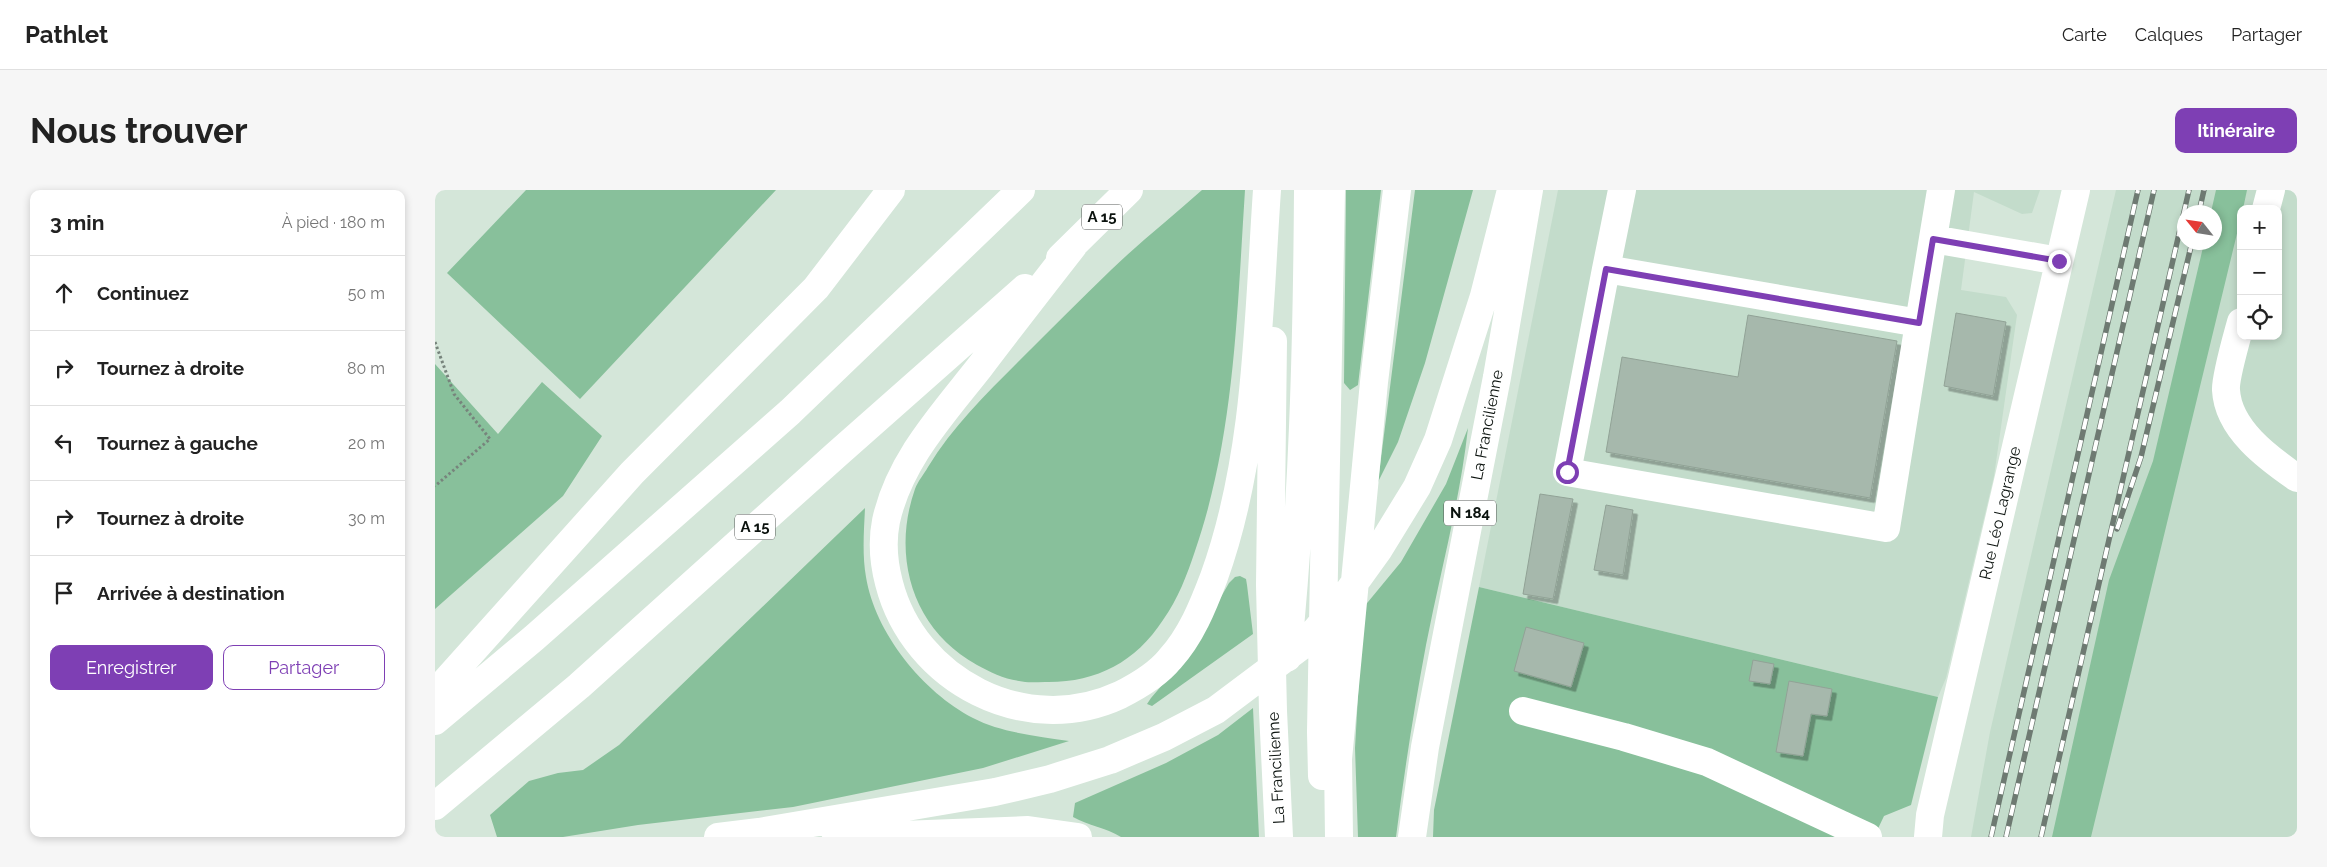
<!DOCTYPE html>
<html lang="fr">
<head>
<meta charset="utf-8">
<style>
	:root { --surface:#fff; --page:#f6f6f6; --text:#222; --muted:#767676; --line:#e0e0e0; --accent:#7e3fb4 }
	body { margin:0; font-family:Raleway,sans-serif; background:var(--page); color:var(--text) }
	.controls { position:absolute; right:15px; top:15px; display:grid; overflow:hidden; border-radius:10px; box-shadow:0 2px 8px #0003 }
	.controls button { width:45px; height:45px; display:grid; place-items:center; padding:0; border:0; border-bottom:1px solid var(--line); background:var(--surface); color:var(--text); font:25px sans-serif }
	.compass { position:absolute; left:1742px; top:15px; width:45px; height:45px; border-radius:50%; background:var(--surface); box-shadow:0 2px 8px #0003; rotate:300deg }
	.stop { position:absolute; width:15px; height:15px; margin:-11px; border:4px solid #7e3fb4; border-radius:50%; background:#fff }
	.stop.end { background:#7e3fb4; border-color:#fff; box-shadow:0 1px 5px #0008 }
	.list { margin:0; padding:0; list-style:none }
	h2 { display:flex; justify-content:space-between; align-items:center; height:65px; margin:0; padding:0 20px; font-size:21px }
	h2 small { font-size:16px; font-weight:400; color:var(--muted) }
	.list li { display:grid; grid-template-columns:32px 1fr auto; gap:15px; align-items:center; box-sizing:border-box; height:75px; padding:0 20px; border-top:1px solid var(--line) }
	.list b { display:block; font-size:19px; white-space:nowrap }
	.list em { font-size:16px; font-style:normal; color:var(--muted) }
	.actions { display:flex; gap:10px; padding:15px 20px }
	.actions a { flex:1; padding:11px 0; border:1px solid var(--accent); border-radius:10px; text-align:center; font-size:18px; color:var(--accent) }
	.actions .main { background:var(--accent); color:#fff }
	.icon { flex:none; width:28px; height:28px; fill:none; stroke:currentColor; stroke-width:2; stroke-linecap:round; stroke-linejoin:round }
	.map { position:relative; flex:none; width:1862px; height:647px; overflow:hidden; border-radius:10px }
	header { display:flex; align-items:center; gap:30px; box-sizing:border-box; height:70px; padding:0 25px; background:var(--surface); border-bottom:1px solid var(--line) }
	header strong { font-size:24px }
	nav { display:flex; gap:28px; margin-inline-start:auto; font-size:18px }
	.intro { display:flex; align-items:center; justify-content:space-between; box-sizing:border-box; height:120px; padding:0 30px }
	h1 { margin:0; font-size:35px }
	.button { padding:12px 22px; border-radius:10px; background:var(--accent); color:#fff; font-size:18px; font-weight:700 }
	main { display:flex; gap:30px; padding:0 30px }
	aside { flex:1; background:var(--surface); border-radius:10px; box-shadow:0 2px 8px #0003 }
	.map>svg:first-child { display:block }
</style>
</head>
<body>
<header>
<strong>Pathlet</strong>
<nav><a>Carte</a><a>Calques</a><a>Partager</a></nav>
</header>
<div class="intro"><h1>Nous trouver</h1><a class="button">Itinéraire</a></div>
<main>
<aside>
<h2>3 min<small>À pied · 180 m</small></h2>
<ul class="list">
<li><svg class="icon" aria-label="ahead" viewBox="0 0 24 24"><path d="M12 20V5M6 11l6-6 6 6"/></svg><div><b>Continuez</b></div><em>50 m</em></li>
<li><svg class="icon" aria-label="right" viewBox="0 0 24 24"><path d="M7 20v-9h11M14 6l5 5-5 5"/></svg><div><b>Tournez à droite</b></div><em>80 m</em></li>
<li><svg class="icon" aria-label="left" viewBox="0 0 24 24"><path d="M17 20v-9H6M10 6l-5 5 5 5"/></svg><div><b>Tournez à gauche</b></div><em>20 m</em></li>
<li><svg class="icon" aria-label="right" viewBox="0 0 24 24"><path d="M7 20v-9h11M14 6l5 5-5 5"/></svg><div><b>Tournez à droite</b></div><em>30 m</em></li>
<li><svg class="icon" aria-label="arrive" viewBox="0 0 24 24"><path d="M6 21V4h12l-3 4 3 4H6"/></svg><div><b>Arrivée à destination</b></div></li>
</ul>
<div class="actions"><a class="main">Enregistrer</a><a>Partager</a></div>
</aside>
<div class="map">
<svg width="1862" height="647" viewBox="0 0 1862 647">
	<defs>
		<filter id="shadow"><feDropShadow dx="4.5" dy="4.5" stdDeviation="0" flood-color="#0004"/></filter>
	</defs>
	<rect width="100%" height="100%" fill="#d4e6d9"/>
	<!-- built -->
	<path fill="#c3dccb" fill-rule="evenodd" d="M1123,0H1605L1597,23L1587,24L1539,2L1526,100L1571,107L1582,125L1559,286L1511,488L1503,507L1044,397Z
		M1681,0H1862V647H1536L1555,542ZM1806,19H1843V146H1806ZM1750,22H1780V52H1750Z"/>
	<!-- green -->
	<path fill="#88c09b" d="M91,0H341L145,209L12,83Z
		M767,0H810C802,121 800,245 760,361C752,385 743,409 728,430C700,473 660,493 610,492C601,492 592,493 584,491C569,489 555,482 542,475C478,440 456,367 480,299C483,291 489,284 493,277C518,236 551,204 585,170C615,140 645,110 676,80C705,52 737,27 767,0Z
		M911,0H946L923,195L915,200L909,193Z
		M980,0H1038L990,173L963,252L943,292Z
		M1781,0H1812L1808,19H1806V27L1656,647H1617L1674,390L1718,271L1769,53L1780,52V22H1776Z
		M0,174L63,244L107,192L167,246L128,306L0,419Z
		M1033,238C1025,311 1005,383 991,455C979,519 969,583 961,647H923L920,558L928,418L966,372L1011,294Z
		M430,318C429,341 427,364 431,387C440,443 488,502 538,528C567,543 603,546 634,551L548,578L358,617L203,635L128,647H62L55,625L94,591L123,583L148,580L184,555Z
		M805,386L811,389L812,395L818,444L717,516L712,514L716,508L752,466L794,393L800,387Z
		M1044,397L1503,507L1476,615L1449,626L1439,647H998L999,620Z
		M818,518L824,647H686C670,637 654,636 638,627L640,613L731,573L783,545Z"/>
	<!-- building -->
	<path fill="#a6b8ac" stroke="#91a296" filter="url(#shadow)" d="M1521,123L1571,132L1558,206L1509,196Z
		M1313,125L1462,151L1435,308L1171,262L1187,167L1303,187Z
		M1105,304L1138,309L1118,409L1088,404Z
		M1171,315L1198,320L1188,385L1159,380Z
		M1091,437L1149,453L1136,497L1079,481Z
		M1318,470L1339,474L1335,494L1314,491Z
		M1354,491L1397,499L1392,526L1376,524L1368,566L1341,562Z"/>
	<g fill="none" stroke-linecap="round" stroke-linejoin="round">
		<!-- path -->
		<path stroke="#77847c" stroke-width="3" stroke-dasharray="2.5 2.5" stroke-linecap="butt" d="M0,152L19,204L55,249L0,296"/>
		<!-- minor -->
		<path stroke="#fff" stroke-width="28" d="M1187,0L1171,79L1484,133L1506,0
			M1831,19L1836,0
			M1498,49L1624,71
			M1171,79L1132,282L1451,338L1484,133
			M1806,132C1802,147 1790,188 1791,200C1793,239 1833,268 1862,288
			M1088,521L1189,547L1272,572L1433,647
			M1493,647L1495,625L1641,0"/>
		<!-- highway -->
		<path stroke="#fff" stroke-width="28" d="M639,55C607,96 575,137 544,178C507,225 464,271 451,331C447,351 449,374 454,393C479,491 591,549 685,505C703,496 722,485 735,469C756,446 768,416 779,387C823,265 823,129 832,0
			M625,68L694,0
			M838,151L835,395L838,521L844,647
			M852,468C868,312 872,156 873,0
			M0,503L197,283L381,98L456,0
			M0,531L99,448L355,222L586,0
			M887,586L886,542L896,0
			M0,616L144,496L401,265L590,98
			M398,638L467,645L593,640L643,647
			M283,647L324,642L560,602L615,589L675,570L729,547L781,520L869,454L908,409L944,359L982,297L1003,250L1049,106L1076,0
			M904,647L903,569L939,192L962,0
			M977,647L990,557L1062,187L1094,0"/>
		<defs>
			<path id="rail" d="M1764,22L1769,0
				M1682,339L1706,267L1757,52
				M1556,647L1703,0
				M1571,647L1719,0
				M1606,647L1754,0"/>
		</defs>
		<!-- rail casing -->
		<use href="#rail" stroke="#6e7a72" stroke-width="5.5"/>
		<!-- rail -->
		<use href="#rail" stroke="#fff" stroke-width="4" stroke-dasharray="11" stroke-linecap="butt"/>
	</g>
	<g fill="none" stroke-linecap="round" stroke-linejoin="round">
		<!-- route -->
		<path stroke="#7e3fb4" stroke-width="6" d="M1132,282L1171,79L1484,133L1498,49L1624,71"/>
	</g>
	<g text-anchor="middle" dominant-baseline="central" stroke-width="5" stroke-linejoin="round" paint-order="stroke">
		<!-- shield labels -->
		<g fill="#fff" stroke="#545956" stroke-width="1">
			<rect x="647" y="14.5" width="40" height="25" rx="4"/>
			<rect x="1009" y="310.5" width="52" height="25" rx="4"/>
			<rect x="300" y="324.5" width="40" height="25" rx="4"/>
		</g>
		<g font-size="15" font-weight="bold" fill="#0b120e">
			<text x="667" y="27">A 15</text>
			<text x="1035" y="323">N 184</text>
			<text x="320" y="337">A 15</text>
		</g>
		<!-- street labels -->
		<g font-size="16" fill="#0b120e" stroke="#fff">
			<text transform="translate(1052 235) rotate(-79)">La Francilienne</text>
			<text transform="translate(1565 323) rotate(-77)">Rue Léo Lagrange</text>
			<text transform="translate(841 578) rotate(-93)">La Francilienne</text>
		</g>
	</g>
</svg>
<div class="controls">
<button>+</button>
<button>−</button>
<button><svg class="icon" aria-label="locate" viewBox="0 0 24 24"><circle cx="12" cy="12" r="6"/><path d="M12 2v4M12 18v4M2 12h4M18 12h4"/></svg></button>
</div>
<svg class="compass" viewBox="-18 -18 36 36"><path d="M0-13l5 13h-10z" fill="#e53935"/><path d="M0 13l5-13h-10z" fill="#767676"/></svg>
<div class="stop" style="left:1132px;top:282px"></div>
<div class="stop end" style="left:1624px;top:71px"></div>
</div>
</main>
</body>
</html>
